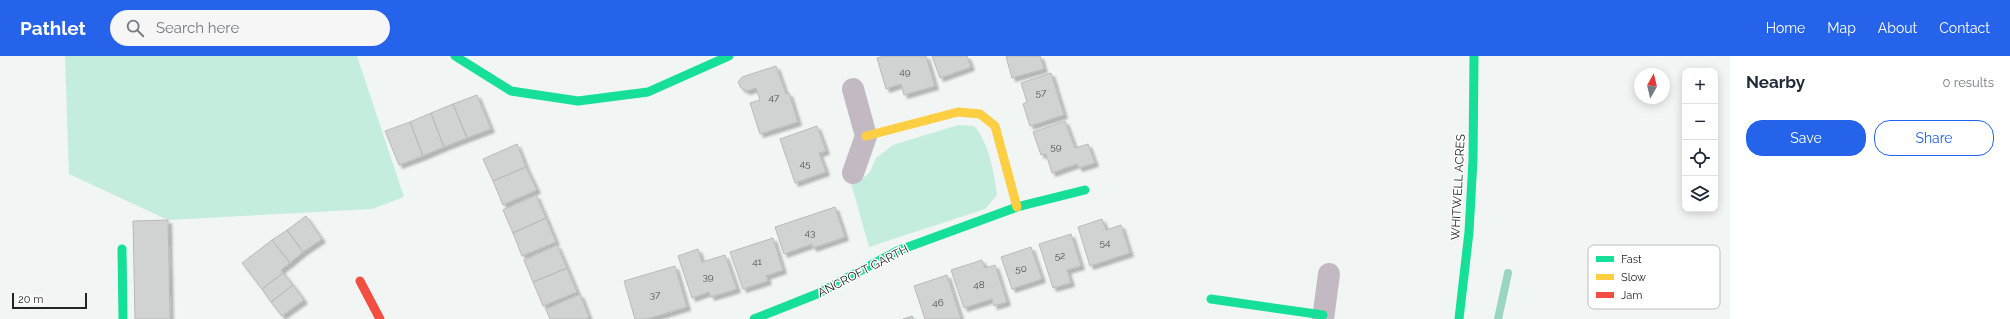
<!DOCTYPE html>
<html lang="en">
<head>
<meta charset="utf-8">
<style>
	:root { --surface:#fff; --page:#f6f6f7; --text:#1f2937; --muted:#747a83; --line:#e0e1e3; --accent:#2563eb }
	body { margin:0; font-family:Raleway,sans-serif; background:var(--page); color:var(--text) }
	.controls { position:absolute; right:12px; top:12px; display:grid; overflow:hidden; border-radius:8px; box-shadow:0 2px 10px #0003 }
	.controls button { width:36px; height:36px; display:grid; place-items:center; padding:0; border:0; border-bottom:1px solid var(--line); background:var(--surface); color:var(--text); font:20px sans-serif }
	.compass { position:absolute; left:1634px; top:12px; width:36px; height:36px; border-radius:50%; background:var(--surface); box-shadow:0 2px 10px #0003; rotate:8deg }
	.scale { position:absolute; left:12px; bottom:10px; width:75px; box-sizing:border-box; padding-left:4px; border:2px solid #232524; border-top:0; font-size:11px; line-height:14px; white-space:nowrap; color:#232524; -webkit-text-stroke:3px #fff; paint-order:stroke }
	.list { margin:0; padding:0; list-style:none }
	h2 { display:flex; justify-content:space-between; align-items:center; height:52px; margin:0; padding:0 16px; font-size:17px }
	h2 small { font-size:13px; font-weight:400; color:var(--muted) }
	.actions { display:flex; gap:8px; padding:12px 16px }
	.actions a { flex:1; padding:9px 0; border:1px solid var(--accent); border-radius:16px; text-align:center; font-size:14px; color:var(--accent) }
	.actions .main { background:var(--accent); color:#fff }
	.icon { flex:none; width:22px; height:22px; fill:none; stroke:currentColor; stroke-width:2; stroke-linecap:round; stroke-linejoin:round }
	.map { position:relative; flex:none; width:1730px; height:263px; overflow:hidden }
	header { display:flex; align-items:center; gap:24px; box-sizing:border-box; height:56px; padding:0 20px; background:var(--accent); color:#fff }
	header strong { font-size:19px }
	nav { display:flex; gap:22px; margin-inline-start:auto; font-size:14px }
	.search { width:280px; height:36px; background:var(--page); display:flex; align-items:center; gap:10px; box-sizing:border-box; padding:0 14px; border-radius:22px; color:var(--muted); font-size:15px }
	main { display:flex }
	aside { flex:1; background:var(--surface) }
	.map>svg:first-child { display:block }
</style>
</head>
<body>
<header>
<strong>Pathlet</strong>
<div class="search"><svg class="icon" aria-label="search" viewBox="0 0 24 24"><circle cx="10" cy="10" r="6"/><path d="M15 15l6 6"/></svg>Search here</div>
<nav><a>Home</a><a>Map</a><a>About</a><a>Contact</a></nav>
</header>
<main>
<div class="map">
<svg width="1730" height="263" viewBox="0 0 1730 263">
	<defs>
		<filter id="shadow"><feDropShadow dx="3.5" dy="3.5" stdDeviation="1" flood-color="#0004"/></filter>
	</defs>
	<rect width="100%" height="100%" fill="#f1f5f3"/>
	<!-- green -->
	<path fill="#c4edde" d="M65,0H357L404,141L372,153L168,164L69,118Z
		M958,69L974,70C988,84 995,119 997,139L985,153L869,191L851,127L862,123L870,116L876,102L893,89Z"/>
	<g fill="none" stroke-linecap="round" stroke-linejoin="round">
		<!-- stream -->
		<path stroke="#9ad5c1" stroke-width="8" d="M1498,263L1508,217"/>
	</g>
	<!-- building -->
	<path fill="#d1d3d3" stroke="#b9bbba" filter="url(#shadow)" d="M884,0H926L935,30L904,39L901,28L886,33L877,2Z
		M932,0H967L971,11L940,22Z
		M1009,0H1040L1044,13L1012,22L1006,1Z
		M776,10L786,38L789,37L798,66L760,78L750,47L760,44L756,32L747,35L741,32L738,26L742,21Z
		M1051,17L1064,59L1030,70L1023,48L1027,46L1021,27Z
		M477,39L491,73L467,82L453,48Z
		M453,48L467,82L444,91L431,57Z
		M431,57L444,91L423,100L410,66Z
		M1065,65L1075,92L1088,88L1095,107L1079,112L1077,108L1052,117L1046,98L1041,99L1033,76Z
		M410,66L423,100L399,109L385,75Z
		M817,70L826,95L819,97L826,116L795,127L780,83Z
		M517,88L526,111L493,125L483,103Z
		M526,111L537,134L503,149L493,125Z
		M536,139L546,162L513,177L503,154Z
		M835,151L845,181L813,192L812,188L784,198L775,171Z
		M306,160L322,183L303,196L287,174Z
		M546,162L556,186L522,200L513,177Z
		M1102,163L1106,174L1121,169L1130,197L1090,210L1078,171Z
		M168,164L170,263H135L133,165Z
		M287,174L303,196L290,207L272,184Z
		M1071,178L1081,210L1067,214L1071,227L1053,232L1039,188Z
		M773,182L783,214L766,220L768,225L743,233L730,196Z
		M272,184L290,207L281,214L283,217L262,233L242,207Z
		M557,189L567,212L533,226L524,204Z
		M1031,191L1042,223L1012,233L1001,201Z
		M698,193L702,206L725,199L737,233L711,241L709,236L692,242L678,200Z
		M982,204L985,212L995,209L1007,246L994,250L992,243L964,252L951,214Z
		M675,210L687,251L647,263H635L624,225Z
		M567,212L577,236L543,250L533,226Z
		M283,217L293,229L271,246L262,233Z
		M947,219L961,263H925L914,230Z
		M293,229L304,244L282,260L271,246Z
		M580,238L589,261L585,263H550L546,253Z
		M912,260L914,263H903Z"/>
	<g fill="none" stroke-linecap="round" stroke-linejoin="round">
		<!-- street -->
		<path stroke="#c2b9c3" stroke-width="22" d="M853,33L866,80L853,117
			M1323,263L1329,218"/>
		<!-- fast -->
		<path stroke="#16e098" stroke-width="9" d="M455,0L511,35L578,45L648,36L729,0
			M122,193L123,263
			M1211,243L1323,259
			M754,263L817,238L897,195L1017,151L1085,134
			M1459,263L1469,176L1473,104L1474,0"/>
		<!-- slow -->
		<path stroke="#ffcf43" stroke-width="9" d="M866,80L958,56L980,58L995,70L1017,151"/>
		<!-- jam -->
		<path stroke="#f24e42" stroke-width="9" d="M360,225L380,263"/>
	</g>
	<g text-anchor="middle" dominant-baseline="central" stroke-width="3" stroke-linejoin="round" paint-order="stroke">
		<!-- number labels -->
		<g font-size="10" fill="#4e5050">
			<text x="905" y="15">49</text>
			<text x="1041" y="36">57</text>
			<text x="774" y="41">47</text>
			<text x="1056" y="90">59</text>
			<text x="805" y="107">45</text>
			<text x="810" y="176">43</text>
			<text x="1105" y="186">54</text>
			<text x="1060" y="199">52</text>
			<text x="757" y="205">41</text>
			<text x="1021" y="212">50</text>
			<text x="708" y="220">39</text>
			<text x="979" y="228">48</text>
			<text x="655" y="238">37</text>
			<text x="938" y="246">46</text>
		</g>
		<!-- street labels -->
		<g font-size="12" fill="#232524" stroke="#fff">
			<text transform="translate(1458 131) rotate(-87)">WHITWELL ACRES</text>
			<text transform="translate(863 215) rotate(-27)">ANCROFT GARTH</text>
		</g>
	</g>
	<!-- legend -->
	<rect x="1588" y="189" width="132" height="64" rx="6" fill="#fff" stroke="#bdbebd" stroke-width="1"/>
	<rect x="1596" y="200" width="18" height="6" fill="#16e098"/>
	<rect x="1596" y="218" width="18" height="6" fill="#ffcf43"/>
	<rect x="1596" y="236" width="18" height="6" fill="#f24e42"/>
	<g font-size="11" fill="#232524">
		<text x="1621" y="207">Fast</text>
		<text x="1621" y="225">Slow</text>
		<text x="1621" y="243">Jam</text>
	</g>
</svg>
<div class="controls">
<button>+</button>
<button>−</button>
<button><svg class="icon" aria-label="locate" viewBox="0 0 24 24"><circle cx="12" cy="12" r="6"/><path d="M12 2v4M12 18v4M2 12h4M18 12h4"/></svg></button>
<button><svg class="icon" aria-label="layers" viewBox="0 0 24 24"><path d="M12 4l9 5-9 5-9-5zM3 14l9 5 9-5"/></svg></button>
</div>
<svg class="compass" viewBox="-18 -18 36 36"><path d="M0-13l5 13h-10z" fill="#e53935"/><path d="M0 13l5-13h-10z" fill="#747a83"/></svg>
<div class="scale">20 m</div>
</div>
<aside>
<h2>Nearby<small>0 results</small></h2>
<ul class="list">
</ul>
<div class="actions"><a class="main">Save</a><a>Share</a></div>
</aside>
</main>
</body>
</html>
